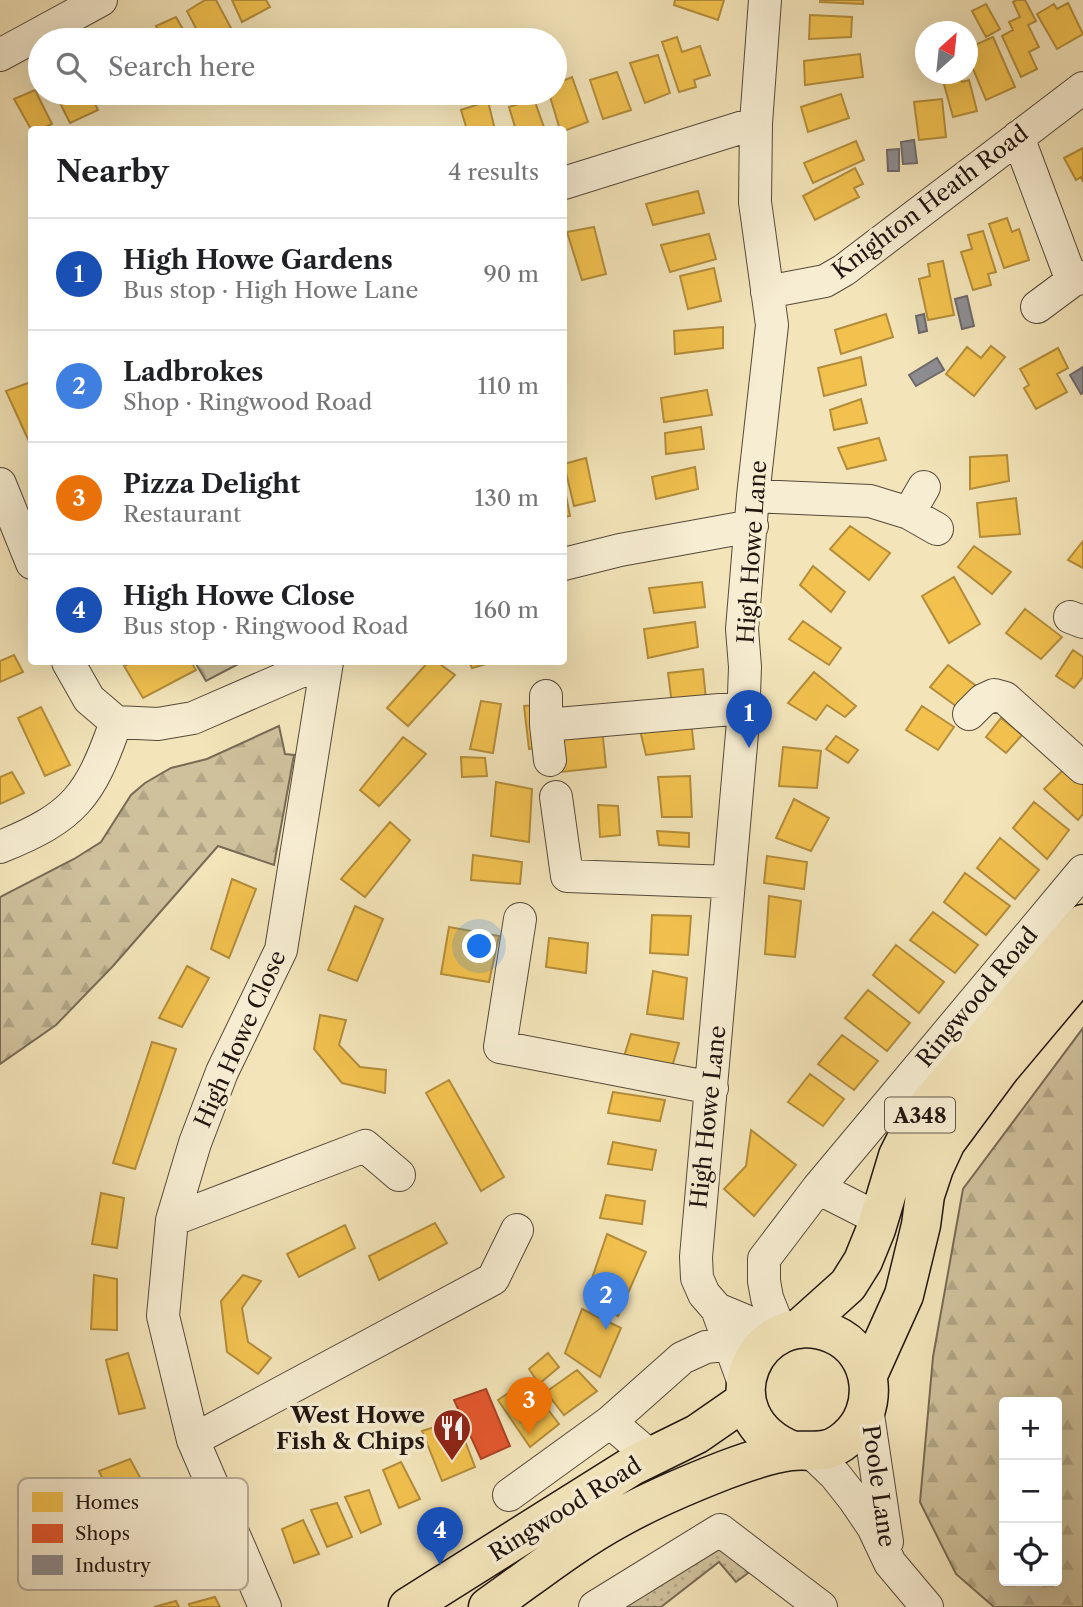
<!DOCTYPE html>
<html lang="en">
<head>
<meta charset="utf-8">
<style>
	:root { --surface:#fff; --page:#f2f2f2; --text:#202124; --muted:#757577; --line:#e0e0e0; --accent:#8f2418 }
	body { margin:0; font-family:"Libre Caslon Text",serif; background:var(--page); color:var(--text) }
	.controls { position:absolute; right:21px; bottom:21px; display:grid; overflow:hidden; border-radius:7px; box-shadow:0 7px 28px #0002 }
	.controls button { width:63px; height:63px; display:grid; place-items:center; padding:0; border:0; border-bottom:2px solid var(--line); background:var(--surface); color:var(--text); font:35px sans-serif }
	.compass { position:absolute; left:915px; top:21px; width:63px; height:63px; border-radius:50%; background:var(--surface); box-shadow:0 7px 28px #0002; rotate:27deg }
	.you { position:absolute; left:480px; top:947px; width:24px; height:24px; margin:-18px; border:5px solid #fff; border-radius:50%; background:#1a73e8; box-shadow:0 0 0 10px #1a73e833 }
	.badge { display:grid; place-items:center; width:46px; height:46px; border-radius:50%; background:var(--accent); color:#fff; font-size:23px; font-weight:700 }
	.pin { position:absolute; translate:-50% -58px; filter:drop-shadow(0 2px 4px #0008) }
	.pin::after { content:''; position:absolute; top:37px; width:24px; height:21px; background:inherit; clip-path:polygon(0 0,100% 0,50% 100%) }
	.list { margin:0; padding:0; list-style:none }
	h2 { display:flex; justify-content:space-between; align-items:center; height:91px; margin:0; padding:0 28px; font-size:30px }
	h2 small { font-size:23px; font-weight:400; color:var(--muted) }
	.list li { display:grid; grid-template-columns:46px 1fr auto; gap:21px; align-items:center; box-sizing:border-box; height:112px; padding:0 28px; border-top:2px solid var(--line) }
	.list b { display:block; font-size:26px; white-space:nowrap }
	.list p { margin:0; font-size:23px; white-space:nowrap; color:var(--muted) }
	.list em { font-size:23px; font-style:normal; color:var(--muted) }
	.icon { flex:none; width:38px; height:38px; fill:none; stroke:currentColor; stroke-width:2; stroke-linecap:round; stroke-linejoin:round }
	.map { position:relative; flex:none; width:1083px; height:1607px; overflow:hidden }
	.search { position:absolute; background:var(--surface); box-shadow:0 7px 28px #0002; left:28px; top:28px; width:539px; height:77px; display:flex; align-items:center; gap:18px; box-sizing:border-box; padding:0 24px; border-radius:38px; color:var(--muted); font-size:26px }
	.panel { position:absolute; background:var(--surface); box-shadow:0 7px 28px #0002; left:28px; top:126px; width:539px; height:539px; border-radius:7px }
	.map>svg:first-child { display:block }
</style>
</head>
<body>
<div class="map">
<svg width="1083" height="1607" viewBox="0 0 1083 1607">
	<defs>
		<pattern id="green-dots" width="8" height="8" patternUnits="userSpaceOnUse" patternTransform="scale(1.75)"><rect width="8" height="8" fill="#cfc19c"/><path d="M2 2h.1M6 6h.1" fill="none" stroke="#b1a585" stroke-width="1.8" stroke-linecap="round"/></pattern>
		<pattern id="forest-firs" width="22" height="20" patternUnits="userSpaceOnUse" patternTransform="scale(1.75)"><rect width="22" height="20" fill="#cfc19c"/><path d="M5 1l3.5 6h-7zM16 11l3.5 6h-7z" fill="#b1a585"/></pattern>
	</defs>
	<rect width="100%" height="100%" fill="#f3e4b9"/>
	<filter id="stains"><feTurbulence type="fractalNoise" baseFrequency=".00286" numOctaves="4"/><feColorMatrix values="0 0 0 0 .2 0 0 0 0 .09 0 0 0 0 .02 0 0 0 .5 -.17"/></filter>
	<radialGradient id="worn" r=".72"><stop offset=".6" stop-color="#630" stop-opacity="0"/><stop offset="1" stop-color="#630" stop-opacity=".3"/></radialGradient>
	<!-- green -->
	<path fill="url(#green-dots)" stroke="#786b56" stroke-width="2" d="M712,1544L752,1570L736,1582L719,1562L661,1607H625Z"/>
	<!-- forest -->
	<path fill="url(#forest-firs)" stroke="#786b56" stroke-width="2" fill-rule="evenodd" d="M195,662H242L206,681Z
		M279,726L285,754L294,755L274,865L218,846L113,966L56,1025L0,1064V897L74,859L101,842L131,795L145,783L171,768L207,759Z
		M1083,1028V1607H994L956,1574L920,1502L933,1357L963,1189ZM1057,1402V1581H1004V1402Z"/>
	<!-- homes -->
	<path fill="#f2c14e" stroke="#b38d3b" stroke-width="2" d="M205,0H216L231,28L202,40L187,11Z
		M232,0H266L270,7L242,22Z
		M675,0H724L718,20L674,5Z
		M820,0H863V4L820,2Z
		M1017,0H1025L1036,21L1028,25L1039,47L1029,52L1037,69L1021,77L1002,36L1013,30L1009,22L1020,17L1013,2Z
		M1068,3L1083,34L1057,49L1037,14L1054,4L1057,9Z
		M986,4L1000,29L986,37L972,11Z
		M810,15L852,17L851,37L809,39Z
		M176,17L189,40H164L156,26Z
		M677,37L682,52L700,46L710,75L694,80L696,87L679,92L662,42Z
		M993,37L1015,87L986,100L968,57V48Z
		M860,54L863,77L805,85L804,61Z
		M658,55L670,93L645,103L630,63Z
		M617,72L631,110L603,119L590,80Z
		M953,74H959L962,82L969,80L977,111L953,117L942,77Z
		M572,77L588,122L564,131L560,130L549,93H555V84Z
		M35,90L52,124L39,130H32V131L14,99Z
		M55,93H90L98,110L70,123Z
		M841,94L849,118L808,132L801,107Z
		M534,99L545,130H516L509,107Z
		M942,99L946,137L919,140L914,102Z
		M488,101L495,130H467L461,110Z
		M856,141L864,160L813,183L804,163Z
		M1083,148V182L1081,177L1076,180L1064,158Z
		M855,168L863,184L854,188L859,197L815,220L803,196Z
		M698,191L704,213L653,225L646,204Z
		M1007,218L1012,232L1019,229L1029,260L1004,268L989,224Z
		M594,227L606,274L582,280L567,232Z
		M983,231L996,272L988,274L991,285L973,290L961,252L972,249L968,235Z
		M709,234L716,259L670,272L661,245Z
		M943,261L954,315L928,320L919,279L930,276L928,264Z
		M714,268L721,301L688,309L680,276Z
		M886,314L893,337L841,354L835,330Z
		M723,327V348L675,354L674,331Z
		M991,346L1005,357L974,396L946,374L967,347L981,358Z
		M1058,348L1068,368L1057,374L1067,392L1036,409L1024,388L1029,385L1020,369Z
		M861,357L866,385L824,396L818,368Z
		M31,382L32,383V448L6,391Z
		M707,390L712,415L664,422L661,398Z
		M861,399L867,423L834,430L830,410Z
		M701,427L704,449L666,454L665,433Z
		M879,438L886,460L847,469L838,448Z
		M1007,455L1009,481L970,489V457Z
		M586,458L595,501L574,506L564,464Z
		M695,467L698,489L656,499L652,477Z
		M564,485L570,516L564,517Z
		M1016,498L1020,534L980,537L977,503Z
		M850,526L890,553L869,580L830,549Z
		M1083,541V568L1068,560Z
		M974,546L1011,572L992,594L958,567Z
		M813,566L845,592L831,612L800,585Z
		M954,577L980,624L949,643L922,596Z
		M702,582L705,607L654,613L649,588Z
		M1025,609L1062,637L1041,659L1006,633Z
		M803,621L841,648L829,665L789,639Z
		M695,622L698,647L648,658L644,629Z
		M1073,650L1083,657V677L1074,688L1056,676Z
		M14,655L23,672L0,682V661Z
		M133,662H191L196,670L143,698L124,666Z
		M428,662H437L455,675L408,726L387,708Z
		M469,662H493L472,668Z
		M948,665L979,688L960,709L930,687Z
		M703,669L706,700L672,704L668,673Z
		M814,672L856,706L845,717L827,705L816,720L788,703Z
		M481,701L501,704L493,753L470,749Z
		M537,705L540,747L529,749L524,706Z
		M922,706L954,727L938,750L906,730Z
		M41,707L70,765L45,776L18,718Z
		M1001,718L1022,735L1006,753L986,737Z
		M691,720L694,749L646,755L639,726Z
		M602,728L606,767L561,772L555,733Z
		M836,736L858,750L848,763L826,749Z
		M403,737L426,754L379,806L360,790Z
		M783,747L821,751L817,788L779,786Z
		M461,757L485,758L487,776L462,777Z
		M1064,769L1083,785V814L1078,820L1044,789Z
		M12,772L24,793L0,804V777Z
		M690,776L692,817H662L658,777Z
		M496,782L532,789L529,842L491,836Z
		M794,799L829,818L811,851L776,838Z
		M1034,802L1069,830L1047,859L1013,828Z
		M598,805L618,806L620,835L600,837Z
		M390,822L410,840L365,897L341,879Z
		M657,831L689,833V847L659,845Z
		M1000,838L1039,870L1015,899L977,868Z
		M473,855L522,862L520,884L471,880Z
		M767,856L807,862L804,889L764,883Z
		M965,873L1010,906L986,935L944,902Z
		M232,879L256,889L229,958L211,949Z
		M769,896L801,901L795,957L765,954Z
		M355,906L383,919L357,981L328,970Z
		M933,912L978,945L955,973L910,940Z
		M652,915L691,916L688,955L650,953Z
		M449,927L499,936L489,982L441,974Z
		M549,938L588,943L586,973L546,967Z
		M896,945L944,982L919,1013L873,975Z
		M187,966L209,978L182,1027L159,1018Z
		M653,971L687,978L683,1019L647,1014Z
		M868,990L910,1023L887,1051L845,1018Z
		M320,1015L346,1020L339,1045L360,1067L386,1070L385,1093L342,1083L314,1049Z
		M631,1034L679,1043L672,1067L623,1060Z
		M842,1035L878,1061L854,1090L818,1064Z
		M152,1042L176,1049L135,1169L113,1163Z
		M810,1074L844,1099L823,1126L788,1102Z
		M449,1080L504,1177L481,1191L426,1093Z
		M613,1092L665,1100L660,1121L608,1113Z
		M751,1130L796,1165L754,1216L724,1189L746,1166Z
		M613,1142L656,1150L652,1170L608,1164Z
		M101,1193L124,1198L117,1248L92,1244Z
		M606,1195L645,1201L642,1224L600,1218Z
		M435,1223L447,1243L379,1280L369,1256Z
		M345,1225L355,1248L299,1277L287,1254Z
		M607,1234L646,1252L618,1316L585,1299Z
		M94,1275L117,1279V1330L91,1329Z
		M243,1275L261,1281L242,1308L248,1342L271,1358L258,1374L227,1352L221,1301Z
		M582,1309L621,1328L600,1377L565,1353Z
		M128,1353L145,1408L119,1414L106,1360Z
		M548,1353L559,1367L539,1384L529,1369Z
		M577,1370L597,1391L564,1415L546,1392Z
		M526,1381L559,1424L530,1447L498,1400Z
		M457,1420L475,1467L442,1481L422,1431Z
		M130,1459L141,1479L109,1493L99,1471Z
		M401,1462L420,1499L399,1508L383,1470Z
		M369,1490L381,1524L361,1533L345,1497Z
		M337,1503L352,1537L327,1547L311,1510Z
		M303,1520L319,1554L294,1563L282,1529Z
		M215,1597L220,1607H190L189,1604Z
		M176,1601L179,1607H154Z"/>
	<!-- shops -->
	<path fill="#e4572e" stroke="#aa4325" stroke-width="2" d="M486,1389L510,1446L481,1459L454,1400Z"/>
	<!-- industry -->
	<path fill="#8d8d92" stroke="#6d696b" stroke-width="2" d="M914,140L917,163L903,164L901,142Z
		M899,149V171H888L887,150Z
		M967,296L974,326L962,329L955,299Z
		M924,314L927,331L919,333L916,316Z
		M937,358L944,370L916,386L909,375Z
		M1083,367V393L1081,394L1070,375Z"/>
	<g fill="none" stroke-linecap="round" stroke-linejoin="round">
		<defs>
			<path id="minor" d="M0,55L101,0
				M1018,137L1072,281L1083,277
				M564,183L756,123
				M767,292L825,281L844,270L1083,88
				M1037,307L1072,281
				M0,484L32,563
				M753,496L870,501L909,513L937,529
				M909,513L924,487
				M564,564L620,550L752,526
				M1070,617L1083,622
				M68,662L89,699L116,722L158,724L193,718L322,662
				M546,696V725
				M969,714L983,700L994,695L1005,698L1083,768
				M550,760L546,725L743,708
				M556,797L567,876L729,882
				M0,847C75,817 90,796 116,722
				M520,919L500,1047L712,1088
				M818,1188L879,1219
				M172,1220L365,1146L399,1175
				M717,1309L753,1324L779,1328L785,1332
				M779,1328L767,1298L764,1281V1259L818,1188L1083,871
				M745,1386L717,1309L704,1294L697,1278L696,1257L743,722L745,667L742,629L744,605L753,496L772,325L755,202L756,123L765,0
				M867,1408L887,1542
				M610,1422L650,1456
				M193,1440L493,1279L517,1230
				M812,1453L835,1475L854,1499L873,1527L890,1563L927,1607
				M509,1495L610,1422L682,1358L706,1347L732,1344
				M265,1607L193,1440L163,1316L172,1220L195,1143L222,1072L281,950L327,662
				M595,1607L720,1530L821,1607"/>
			<path id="highway" d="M799,1329L848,1285L863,1261L876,1229L898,1156L916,1120L1083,924
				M868,1375L904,1295L921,1225L925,1195L934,1168L946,1142L1000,1069L1083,970
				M408,1607L632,1466L697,1434L746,1400
				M488,1607C531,1577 573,1543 619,1518C653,1499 689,1484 725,1470C746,1462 769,1454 791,1451C813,1449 826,1456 846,1439C881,1411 875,1352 833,1334C756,1302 703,1415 793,1451"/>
		</defs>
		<!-- minor casing -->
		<use href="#minor" stroke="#56493a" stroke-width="34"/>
		<!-- highway casing -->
		<use href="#highway" stroke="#211510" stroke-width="41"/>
		<!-- minor -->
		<use href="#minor" stroke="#f7edd2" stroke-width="32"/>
		<!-- highway -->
		<use href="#highway" stroke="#f3e4b9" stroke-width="38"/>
	</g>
	<!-- icons -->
	<defs>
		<symbol id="restaurant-pin" viewBox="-11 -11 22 30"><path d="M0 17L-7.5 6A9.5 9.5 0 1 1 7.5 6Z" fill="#8f2418" stroke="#f7edd2"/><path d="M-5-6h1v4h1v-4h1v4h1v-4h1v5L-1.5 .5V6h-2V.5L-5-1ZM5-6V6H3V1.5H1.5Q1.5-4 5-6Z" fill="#fff"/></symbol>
	</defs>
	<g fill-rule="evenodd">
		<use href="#restaurant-pin" x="430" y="1406" width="44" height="60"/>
	</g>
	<g text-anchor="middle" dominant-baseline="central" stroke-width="7" stroke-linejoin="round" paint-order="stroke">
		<!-- shield labels -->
		<rect fill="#f7edd2" stroke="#61564a" stroke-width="2" x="885" y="1097.5" width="70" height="35" rx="5"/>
		<g font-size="21" font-weight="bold" fill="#211510">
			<text x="920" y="1115">A348</text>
		</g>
		<!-- street labels -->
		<g font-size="23" fill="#211510" stroke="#f7edd2">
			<text transform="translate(930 202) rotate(-37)">Knighton Heath Road</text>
			<text transform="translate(752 552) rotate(-86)">High Howe Lane</text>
			<text transform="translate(977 997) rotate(-50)">Ringwood Road</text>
			<text transform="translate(240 1039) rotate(-66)">High Howe Close</text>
			<text transform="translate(708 1117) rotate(-84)">High Howe Lane</text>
			<text transform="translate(879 1486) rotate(82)">Poole Lane</text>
			<text transform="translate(565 1509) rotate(-32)">Ringwood Road</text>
		</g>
		<!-- poi labels -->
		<g font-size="23" font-weight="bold" fill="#211510" stroke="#f7edd2" text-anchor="end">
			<text x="425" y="1415">West Howe<tspan x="425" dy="26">Fish &amp; Chips</tspan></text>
		</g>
	</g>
	<!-- legend -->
	<rect x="18" y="1478" width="230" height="112" rx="10" fill="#f7edd2" stroke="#b7ac98" stroke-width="2"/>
	<rect x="32" y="1492" width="31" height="20" fill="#f2c14e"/>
	<rect x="32" y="1524" width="31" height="19" fill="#e4572e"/>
	<rect x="32" y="1555" width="31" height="20" fill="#8d8d92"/>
	<g font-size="19" fill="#211510">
		<text x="75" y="1509">Homes</text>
		<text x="75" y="1540">Shops</text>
		<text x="75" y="1572">Industry</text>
	</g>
	<rect width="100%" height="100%" filter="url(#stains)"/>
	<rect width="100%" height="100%" fill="url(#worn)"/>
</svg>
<div class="controls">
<button>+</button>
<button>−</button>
<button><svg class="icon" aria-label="locate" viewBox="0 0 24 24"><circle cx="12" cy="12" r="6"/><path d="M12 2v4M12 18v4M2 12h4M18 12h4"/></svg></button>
</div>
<svg class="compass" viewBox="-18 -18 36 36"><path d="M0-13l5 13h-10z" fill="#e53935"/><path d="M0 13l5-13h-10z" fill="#757577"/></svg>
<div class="you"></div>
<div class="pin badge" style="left:749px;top:748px;background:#1a4fb4">1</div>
<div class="pin badge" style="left:606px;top:1330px;background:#3f7fe0">2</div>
<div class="pin badge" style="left:529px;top:1435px;background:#e8710a">3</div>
<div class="pin badge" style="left:440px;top:1565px;background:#1a4fb4">4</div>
<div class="search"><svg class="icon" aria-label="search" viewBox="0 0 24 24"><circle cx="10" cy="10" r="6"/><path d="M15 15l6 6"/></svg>Search here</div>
<section class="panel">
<h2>Nearby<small>4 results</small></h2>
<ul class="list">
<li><span class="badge" style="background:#1a4fb4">1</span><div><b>High Howe Gardens</b><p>Bus stop · High Howe Lane</p></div><em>90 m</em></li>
<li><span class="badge" style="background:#3f7fe0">2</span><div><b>Ladbrokes</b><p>Shop · Ringwood Road</p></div><em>110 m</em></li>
<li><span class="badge" style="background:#e8710a">3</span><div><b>Pizza Delight</b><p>Restaurant</p></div><em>130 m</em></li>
<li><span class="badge" style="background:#1a4fb4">4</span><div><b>High Howe Close</b><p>Bus stop · Ringwood Road</p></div><em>160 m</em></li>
</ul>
</section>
</div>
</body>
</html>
